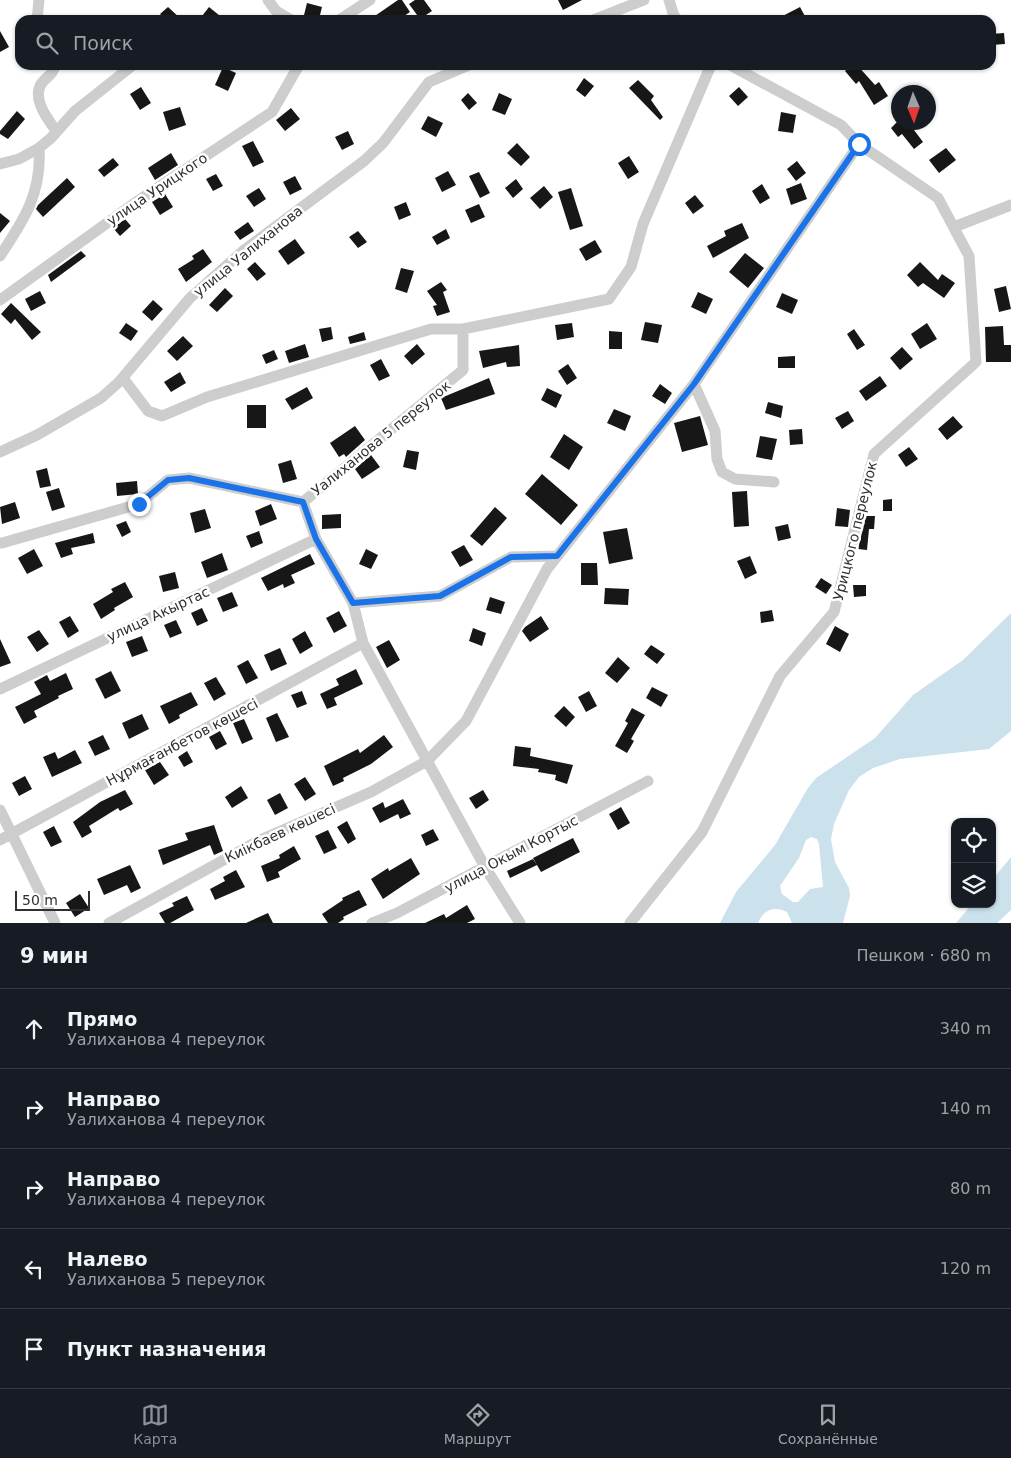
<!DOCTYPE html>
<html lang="ru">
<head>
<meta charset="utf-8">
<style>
	:root { --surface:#171b24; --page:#20242c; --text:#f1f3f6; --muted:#9ea1a6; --line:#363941; --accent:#8c9099 }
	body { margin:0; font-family:"DejaVu Sans",sans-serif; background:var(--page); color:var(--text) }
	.controls { position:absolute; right:15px; bottom:15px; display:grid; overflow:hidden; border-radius:10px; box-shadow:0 1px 4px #0004 }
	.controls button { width:45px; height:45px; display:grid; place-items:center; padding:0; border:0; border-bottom:1px solid var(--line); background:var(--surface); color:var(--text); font:25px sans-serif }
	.compass { position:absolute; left:891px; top:85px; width:45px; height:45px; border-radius:50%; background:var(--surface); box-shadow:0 1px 4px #0004; rotate:178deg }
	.scale { position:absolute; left:15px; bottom:12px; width:75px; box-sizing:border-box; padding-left:5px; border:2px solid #303030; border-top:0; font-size:14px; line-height:18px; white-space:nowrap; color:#303030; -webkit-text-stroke:4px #fff; paint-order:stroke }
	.stop { position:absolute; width:15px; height:15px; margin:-11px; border:4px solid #1a73e8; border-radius:50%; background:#fff }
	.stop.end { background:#1a73e8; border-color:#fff; box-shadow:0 1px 5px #0008 }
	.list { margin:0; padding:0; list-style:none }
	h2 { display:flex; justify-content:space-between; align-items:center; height:65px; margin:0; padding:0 20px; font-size:21px }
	h2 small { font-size:16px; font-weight:400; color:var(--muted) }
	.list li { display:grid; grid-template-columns:32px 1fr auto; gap:15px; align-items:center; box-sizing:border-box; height:80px; padding:0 20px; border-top:1px solid var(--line) }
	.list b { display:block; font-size:19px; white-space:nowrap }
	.list p { margin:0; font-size:16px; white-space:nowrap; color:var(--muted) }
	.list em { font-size:16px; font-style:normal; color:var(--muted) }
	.icon { flex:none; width:28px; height:28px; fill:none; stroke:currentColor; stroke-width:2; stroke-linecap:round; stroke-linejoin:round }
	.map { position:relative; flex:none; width:1011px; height:923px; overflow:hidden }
	.search { position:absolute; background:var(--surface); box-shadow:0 1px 4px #0004; left:15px; right:15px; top:15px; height:55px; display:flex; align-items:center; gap:12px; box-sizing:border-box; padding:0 18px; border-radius:15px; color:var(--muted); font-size:19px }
	.sheet { height:465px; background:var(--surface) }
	nav { display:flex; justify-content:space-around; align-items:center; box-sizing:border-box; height:70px; border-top:1px solid var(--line); background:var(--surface); font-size:14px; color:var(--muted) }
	nav a { display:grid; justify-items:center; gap:2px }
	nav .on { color:var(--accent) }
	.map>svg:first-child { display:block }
</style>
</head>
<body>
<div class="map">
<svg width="1011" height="923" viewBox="0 0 1011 923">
	<rect width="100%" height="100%" fill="#fff"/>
	<!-- water -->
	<path fill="#cbe2ec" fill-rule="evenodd" d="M1011,613V731L989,749L900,759L873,768L859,777L849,790L834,824L831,839L835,862L849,888L850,896L843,923H792L787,912C774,906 764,909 758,923H720L736,892L775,845L808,788L816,778L875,738L913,695L963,660ZM811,837L817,839L819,844L823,887L810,889L798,902H793L782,894L780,886L799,858L806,840Z
		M1011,857V910L997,923H956L972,904H992V880Z"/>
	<!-- building -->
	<path fill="#171717" d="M398,0H402L410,12L398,20H369Z
		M415,0H424L432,11L420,19L409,4Z
		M558,0H582L563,10Z
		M307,3L322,7L319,19L304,15Z
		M168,7L182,20H166L160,14Z
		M209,7L225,20H199Z
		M800,7L807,20H775Z
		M0,31L9,47L0,52Z
		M1004,33L1005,44L991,45V34Z
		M852,65H857L875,85L879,82L888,96L874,105L859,81L856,84L845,71Z
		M223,67L236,73L228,91L215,85Z
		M584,78L594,86L585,97L576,90Z
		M638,80L654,96L651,100L663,117L660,120L629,88Z
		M141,87L151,103L140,110L130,94Z
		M739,87L748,97L738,106L729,96Z
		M468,93L477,103L469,110L461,100Z
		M499,93L512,99L505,115L492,110Z
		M180,107L186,125L169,131L163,112Z
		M291,108L300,119L285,131L276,120Z
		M17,111L25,119L8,139L0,134V131Z
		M781,112L796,115L793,133L778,131Z
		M428,116L443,123L436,137L421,129Z
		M897,122H908L923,142L914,149L902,134L898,137L891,128Z
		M348,131L354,144L342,150L335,137Z
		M253,141L264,162L253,167L242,146Z
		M517,143L530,157L521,166L507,153Z
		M946,148L956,160L939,173L929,160Z
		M171,153L178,165L155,180L148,168Z
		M629,156L639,172L628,179L618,163Z
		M113,158L119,165L104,177L98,170Z
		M797,161L806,173L796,181L787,169Z
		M448,171L456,185L442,192L435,178Z
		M479,172L490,193L480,198L469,176Z
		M216,174L223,186L213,191L206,179Z
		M295,176L302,189L290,195L283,182Z
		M67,178L75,187L43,217L36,209L38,205Z
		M516,179L523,189L513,198L505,188Z
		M801,183L807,199L791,205L786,189Z
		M762,184L770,198L760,204L752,191Z
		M544,186L553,197L540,209L530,198Z
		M259,188L266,199L254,207L246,196Z
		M571,188L583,226L570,230L558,192Z
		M165,194L173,207L160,215L152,202Z
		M695,195L704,206L693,214L685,203Z
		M406,202L411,215L399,220L394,207Z
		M479,204L485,217L471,223L465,210Z
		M0,213L10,221L0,233Z
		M125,219L131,226L120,236L113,228Z
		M248,222L254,231L240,240L234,232Z
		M742,223L749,238L713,258L707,246L726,236L724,231Z
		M446,229L450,238L437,245L432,237Z
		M358,231L367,242L358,248L349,237Z
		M295,239L305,253L288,265L278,251Z
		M595,240L602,252L586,261L579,249Z
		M203,249L212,262L186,282L178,269L194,259L192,256Z
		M81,251L86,256L51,282L48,275Z
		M745,253L764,268L748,288L729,272Z
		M255,262L266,274L257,281L247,269Z
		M920,262L938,280L942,274L955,283L944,298L923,283L918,287L907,275Z
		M401,268L414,271L407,293L395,289Z
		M441,282L447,290L443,292L450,312L437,316L433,306L437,305L427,291Z
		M1006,286L1011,309L999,312L994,289Z
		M225,288L233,296L217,312L209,305Z
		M40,291L46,303L31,311L25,299Z
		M698,292L713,299L706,314L691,307Z
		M782,293L798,300L792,314L776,307Z
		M153,300L163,309L152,321L142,312Z
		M11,303L41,332L32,340L15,319L11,324L1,314Z
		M645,322L662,325L658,343L641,340Z
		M126,323L138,331L131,341L119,333Z
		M572,323L574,337L557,340L555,325Z
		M927,323L937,339L920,349L911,334Z
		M1003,326L1004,345H1011V362H986L985,327Z
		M331,327L333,339L322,342L319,329Z
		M854,329L865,345L857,350L847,334Z
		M609,331L622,332V349H609Z
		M364,332L366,340L350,344L348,337Z
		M183,336L193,346L177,361L167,351Z
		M305,344L309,357L289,363L285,351Z
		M417,344L425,354L412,365L404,356Z
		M519,345L520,366L507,367L506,362L483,368L479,351Z
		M902,347L913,359L900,370L890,358Z
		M274,350L278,359L266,364L262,355Z
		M795,356V368H778V357Z
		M381,359L390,376L379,381L370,365Z
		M568,364L577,378L567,385L558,371Z
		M180,372L186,383L171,392L164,382Z
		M880,376L887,386L866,401L859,391Z
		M489,378L495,394L446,410L441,398Z
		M660,384L672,393L665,404L652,396Z
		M307,387L313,398L292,410L285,399Z
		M547,388L562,395L556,408L541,400Z
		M768,402L783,406L781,418L765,413Z
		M247,405H266V428H247Z
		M614,409L631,416L625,431L607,423Z
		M848,411L854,421L842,429L835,418Z
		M700,416L708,445L682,452L674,423Z
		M953,416L963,427L947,440L938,429Z
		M355,426L365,440L346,457L344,454L339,457L330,443Z
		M802,429L803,444L790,445L789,430Z
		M564,434L583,447L569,470L550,457Z
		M760,436L777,439L772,460L756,457Z
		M909,447L918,459L906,467L898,455Z
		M407,450L419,452L416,470L403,467Z
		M371,455L380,467L362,479L355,469Z
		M291,460L297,479L283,483L278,464Z
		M47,468L51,486L40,488L36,471Z
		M542,474L578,505L561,525L525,494Z
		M137,481L138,494L117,496L116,483Z
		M59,488L65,507L52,511L46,492Z
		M747,491L749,526L734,527L732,492Z
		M892,499V511H883V500Z
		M15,502L20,518L2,524L0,507Z
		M271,504L277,519L260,526L255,511Z
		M495,507L507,518L482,546L470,536Z
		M837,508L850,510L848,527L835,526Z
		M205,509L211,528L195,533L190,513Z
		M341,514V528L322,529V515Z
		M866,516H875L874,529H869L867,550L858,549Z
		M126,521L131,532L122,537L116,525Z
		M788,524L791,538L778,541L775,527Z
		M627,528L633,559L609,564L603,532Z
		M259,531L263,543L251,548L246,536Z
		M93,533L95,543L71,548L73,554L61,558L55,543Z
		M464,545L473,560L460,567L451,552Z
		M34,549L43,566L27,574L18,558Z
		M366,549L378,555L371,569L359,564Z
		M222,553L228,570L207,578L201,562Z
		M310,554L315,564L291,575L295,583L284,588L283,584L268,591L261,578Z
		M750,556L757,573L745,579L737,561Z
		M581,563H597L598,585H581Z
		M175,572L179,588L163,592L159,576Z
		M821,578L832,585L826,594L815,587Z
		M125,582L133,597L114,608L115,610L101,619L93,604L113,592L111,589Z
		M853,585H866V596L854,597Z
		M605,588L629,589L628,605L604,604Z
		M232,592L238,606L223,612L217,598Z
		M490,597L505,602L501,614L486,610Z
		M202,608L208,621L197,626L191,613Z
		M772,610L774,621L761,623L760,612Z
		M339,611L347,626L334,633L326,618Z
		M70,616L79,631L68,638L59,622Z
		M541,616L549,629L530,642L522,631L525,627Z
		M176,620L182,633L170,638L164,625Z
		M835,626L849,634L840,652L826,644Z
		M473,628L486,633L482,646L469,641Z
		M39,630L49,644L37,652L27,637Z
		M305,631L313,646L300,654L292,639Z
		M142,636L148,651L132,657L126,642Z
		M0,639L11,663L0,667Z
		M389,640L400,660L387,668L376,647Z
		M651,645L665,654L657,664L644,654Z
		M280,648L287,664L271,671L264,655Z
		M618,657L630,668L617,683L605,673Z
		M248,660L258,678L246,684L237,666Z
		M356,669L363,684L334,698L337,705L327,709L320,694L339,685L336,679Z
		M111,671L121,691L105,699L95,679Z
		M66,673L73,689L58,696L59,698L34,711L37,717L24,724L15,707L41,694L34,682L47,675L50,681Z
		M216,677L226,694L214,701L204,683Z
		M652,687L668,695L661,707L646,698Z
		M302,691L307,704L297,708L291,695Z
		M589,691L597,706L586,712L578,697Z
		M191,692L198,705L179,715L180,718L169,724L160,706Z
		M564,706L575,717L566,727L554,716Z
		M632,708L645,715L631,739L634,741L627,753L615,746L628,723L625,721Z
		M277,713L289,737L276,742L266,718Z
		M142,714L149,729L129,739L122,723Z
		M244,719L253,739L242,744L233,723Z
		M220,731L227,744L216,750L209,737Z
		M103,735L110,749L95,756L88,742Z
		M384,735L393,747L371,764L343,778L344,781L333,786L324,766L358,749L360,753Z
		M515,746L531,748L530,756L573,765L567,784L555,780L556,775L538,772L539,769L513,766Z
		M75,750L82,763L52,777L43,757L55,752L58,759Z
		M187,751L193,762L184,767L178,757Z
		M160,762L169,775L154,785L145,770Z
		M25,776L32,789L19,796L12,783Z
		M305,777L316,794L305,801L294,784Z
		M241,786L248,798L232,808L225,797Z
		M125,790L133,804L120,811L118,808L89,826L92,832L82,838L73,822L100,802Z
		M483,790L489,800L476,809L469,798Z
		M280,793L288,808L275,815L267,800Z
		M403,799L411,814L400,819L398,814L380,823L372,808L383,802L385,808Z
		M621,807L630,823L618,830L609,814Z
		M347,821L356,839L348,844L337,827Z
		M214,825L223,851L214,855L210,845L163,865L158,850L188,840L185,833Z
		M54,826L62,842L51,847L43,832Z
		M433,829L439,840L426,846L421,835Z
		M328,830L337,848L324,854L315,836Z
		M573,838L580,852L541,872L533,858Z
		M294,846L301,859L278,872L280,877L267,882L261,866L280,858L279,855Z
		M411,858L420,874L383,899L371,879L388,868L389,871Z
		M533,859L537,865L510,878L507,871Z
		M130,865L141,888L131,893L127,885L104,895L97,879Z
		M236,870L245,887L215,900L210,889L225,881L223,877Z
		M359,890L367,905L343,917L344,919L338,923H328L322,914L343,900L342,898Z
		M80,894L89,908L75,917L66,903Z
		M187,896L194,910L170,923H165L159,913L174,906L172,903Z
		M467,905L475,919L467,923H425L444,914L446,918Z
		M268,913L273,923H246Z"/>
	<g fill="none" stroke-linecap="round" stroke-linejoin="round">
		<!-- minor -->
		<path stroke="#cdcdcd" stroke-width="11" d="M268,0L276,11L291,20
			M669,0L674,16L678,20
			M37,20L39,0
			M339,20L370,0
			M593,20L644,0
			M55,65C54,74 46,77 41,84C32,100 48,119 56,131
			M0,164L19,159L39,148L51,138L75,111L133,65
			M954,227L1011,205
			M0,256C24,220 42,193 39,148
			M0,300L139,200L272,112L299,65
			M123,378L148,411L162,416L207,397L431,329H463L609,299L631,267L643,224L711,65
			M694,384L715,431L717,459L722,472L735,479L774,482
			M0,452L37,435L101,398L119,382L190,298L243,251L364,161L383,143L429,82L469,65
			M303,502L316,539L353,603L440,596L511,557L557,556
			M2,543L139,504L168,480L189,478L303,502L463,370V329
			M353,603L363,643L485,867L520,923
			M0,689L316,539
			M0,810L55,923
			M0,840L363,643
			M109,923L260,840L371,792L427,761L466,721L547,569L694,384L859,144
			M372,923L397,913L648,781
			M630,923L702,832L780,676L834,612L874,454L976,362L969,256L938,198L859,144L841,125L730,65"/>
	</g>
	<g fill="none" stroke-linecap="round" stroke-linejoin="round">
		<!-- route -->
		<path stroke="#1a73e8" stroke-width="6" d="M139,504L168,480L189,478L303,502L316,539L353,603L440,596L511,557L557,556L694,384L859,144"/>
	</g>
	<g text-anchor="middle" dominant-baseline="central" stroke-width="5" stroke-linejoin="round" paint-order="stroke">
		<!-- street labels -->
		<g font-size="14" fill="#303030" stroke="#fff">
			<text transform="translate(157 189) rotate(-34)">улица Урицкого</text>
			<text transform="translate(248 251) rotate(-39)">улица Уалиханова</text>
			<text transform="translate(381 438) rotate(-39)">Уалиханова 5 переулок</text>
			<text transform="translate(855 531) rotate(-76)">Урицкого переулок</text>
			<text transform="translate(158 614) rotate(-25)">улица Акыртас</text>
			<text transform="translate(182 742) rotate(-28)">Нұрмағанбетов көшесі</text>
			<text transform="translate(280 833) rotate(-25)">Киікбаев көшесі</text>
			<text transform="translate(511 854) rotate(-28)">улица Окым Кортыс</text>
		</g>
	</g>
</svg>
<div class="controls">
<button><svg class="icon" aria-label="locate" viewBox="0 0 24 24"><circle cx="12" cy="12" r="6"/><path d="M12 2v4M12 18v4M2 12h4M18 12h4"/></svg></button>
<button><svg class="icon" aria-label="layers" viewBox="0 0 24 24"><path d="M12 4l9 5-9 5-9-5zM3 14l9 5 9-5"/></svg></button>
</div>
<svg class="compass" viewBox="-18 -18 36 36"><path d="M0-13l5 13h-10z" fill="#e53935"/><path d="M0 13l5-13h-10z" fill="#9ea1a6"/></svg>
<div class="scale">50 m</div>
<div class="stop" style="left:859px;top:144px"></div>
<div class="stop end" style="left:139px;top:504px"></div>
<div class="search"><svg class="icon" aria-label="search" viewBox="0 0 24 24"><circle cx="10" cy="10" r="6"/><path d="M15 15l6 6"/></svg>Поиск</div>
</div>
<section class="sheet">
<h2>9 мин<small>Пешком · 680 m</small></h2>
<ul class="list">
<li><svg class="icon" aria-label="ahead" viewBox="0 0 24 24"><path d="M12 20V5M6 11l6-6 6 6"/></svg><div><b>Прямо</b><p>Уалиханова 4 переулок</p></div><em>340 m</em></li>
<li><svg class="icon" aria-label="right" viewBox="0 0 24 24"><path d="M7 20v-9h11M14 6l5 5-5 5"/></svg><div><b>Направо</b><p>Уалиханова 4 переулок</p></div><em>140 m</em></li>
<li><svg class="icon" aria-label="right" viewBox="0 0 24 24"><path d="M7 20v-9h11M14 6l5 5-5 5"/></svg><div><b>Направо</b><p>Уалиханова 4 переулок</p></div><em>80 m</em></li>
<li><svg class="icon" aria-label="left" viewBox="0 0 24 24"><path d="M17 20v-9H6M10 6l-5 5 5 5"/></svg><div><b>Налево</b><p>Уалиханова 5 переулок</p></div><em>120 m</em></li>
<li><svg class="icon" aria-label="arrive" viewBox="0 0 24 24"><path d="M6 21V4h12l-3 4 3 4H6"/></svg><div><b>Пункт назначения</b></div></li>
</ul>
</section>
<nav>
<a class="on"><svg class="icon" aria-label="map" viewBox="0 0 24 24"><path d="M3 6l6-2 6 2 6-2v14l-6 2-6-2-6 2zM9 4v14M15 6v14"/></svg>Карта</a>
<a><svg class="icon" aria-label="directions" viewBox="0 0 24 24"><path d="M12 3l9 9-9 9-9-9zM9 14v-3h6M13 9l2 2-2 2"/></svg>Маршрут</a>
<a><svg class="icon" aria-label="saved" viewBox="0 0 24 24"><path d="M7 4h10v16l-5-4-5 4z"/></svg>Сохранённые</a>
</nav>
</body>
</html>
